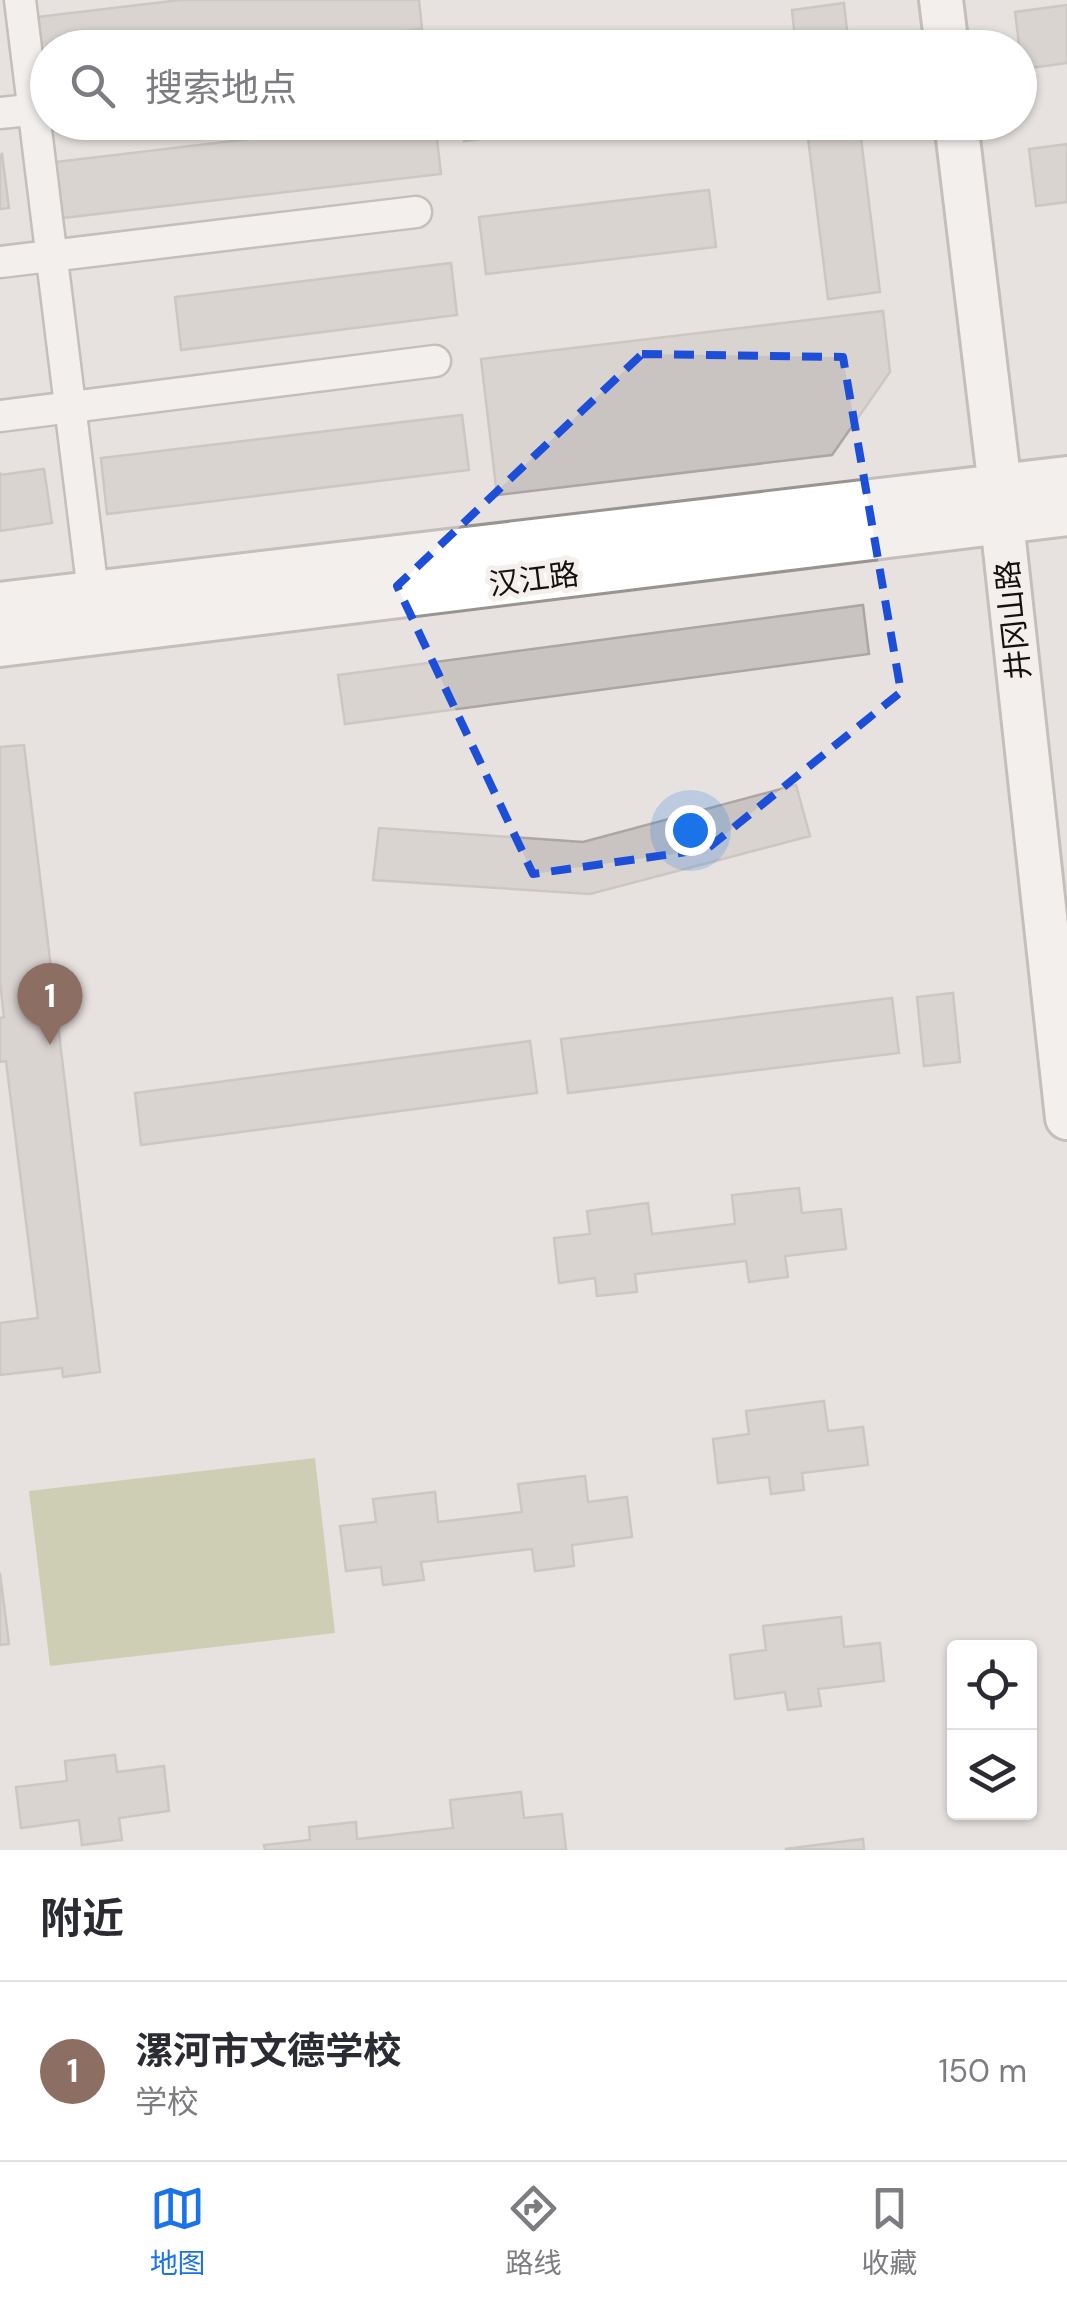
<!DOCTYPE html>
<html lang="zh">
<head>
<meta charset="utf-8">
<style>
	:root { --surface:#fff; --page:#f2f2f3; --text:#2b2b33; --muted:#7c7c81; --line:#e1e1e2; --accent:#1a73e8 }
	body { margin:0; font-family:"DM Sans","Noto Sans SC",sans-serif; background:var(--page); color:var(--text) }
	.controls { position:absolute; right:30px; bottom:30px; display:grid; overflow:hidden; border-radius:10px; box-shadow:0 2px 8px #0004 }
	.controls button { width:90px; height:90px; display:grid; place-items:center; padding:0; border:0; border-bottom:2px solid var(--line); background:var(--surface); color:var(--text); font:50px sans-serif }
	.you { position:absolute; left:690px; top:830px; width:35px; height:35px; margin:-25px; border:8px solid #fff; border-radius:50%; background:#1a73e8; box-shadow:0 0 0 15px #1a73e833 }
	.badge { display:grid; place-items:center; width:65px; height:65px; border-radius:50%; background:var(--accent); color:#fff; font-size:32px; font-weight:700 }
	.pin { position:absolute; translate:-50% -82px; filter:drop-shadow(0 2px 5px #0008) }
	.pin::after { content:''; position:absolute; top:52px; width:35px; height:30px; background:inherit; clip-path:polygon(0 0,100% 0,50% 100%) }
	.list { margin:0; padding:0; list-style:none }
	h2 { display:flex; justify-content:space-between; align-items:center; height:130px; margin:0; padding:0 40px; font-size:42px }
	h2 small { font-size:32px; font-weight:400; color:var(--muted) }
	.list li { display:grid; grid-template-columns:65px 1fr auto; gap:30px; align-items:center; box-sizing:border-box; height:180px; padding:0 40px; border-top:2px solid var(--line) }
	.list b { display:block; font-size:38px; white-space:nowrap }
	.list p { margin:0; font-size:32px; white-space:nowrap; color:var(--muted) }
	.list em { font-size:32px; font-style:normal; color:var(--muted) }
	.icon { flex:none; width:55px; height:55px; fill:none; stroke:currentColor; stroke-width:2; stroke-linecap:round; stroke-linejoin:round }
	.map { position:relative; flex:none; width:1067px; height:1850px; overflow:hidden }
	.search { position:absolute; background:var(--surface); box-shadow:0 2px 8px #0004; left:30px; right:30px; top:30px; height:110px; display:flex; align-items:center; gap:25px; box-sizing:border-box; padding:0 35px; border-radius:55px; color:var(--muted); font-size:38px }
	.sheet { height:310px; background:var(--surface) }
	nav { display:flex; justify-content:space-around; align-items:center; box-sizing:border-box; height:140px; border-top:2px solid var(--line); background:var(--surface); font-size:28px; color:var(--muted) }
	nav a { display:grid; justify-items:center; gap:5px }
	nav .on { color:var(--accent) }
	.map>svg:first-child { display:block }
</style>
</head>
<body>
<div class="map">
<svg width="1067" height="1850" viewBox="0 0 1067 1850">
	<rect width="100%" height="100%" fill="#e7e2df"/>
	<!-- green -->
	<path fill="#afb681" d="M315,1458L335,1633L50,1666L29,1491Z"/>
	<!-- building -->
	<path fill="#c9c4c1" stroke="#aba6a3" stroke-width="2.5" d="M180,0H419L422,29L264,48H48V73H43L37,17Z
		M844,3L849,48H796L792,10Z
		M1067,5V63L1022,69L1015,12Z
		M392,122H435L441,174L62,218L55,162Z
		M462,122H614L464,141Z
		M806,122H859L880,292L828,299Z
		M1067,144V202L1036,206L1029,149Z
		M2,154L9,208L0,209V155Z
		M709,190L716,247L486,274L479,217Z
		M451,263L457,315L181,350L175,297Z
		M883,311L890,372L832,455L497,495L481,359Z
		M462,415L469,470L107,514L101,458Z
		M44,469L52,523L0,531V472V475Z
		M863,605L869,654L345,724L338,675Z
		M24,745L100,1372L63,1377L62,1368L0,1375V1323L38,1318L6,1061L0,1062V1018L4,1017L0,982V747Z
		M796,785L810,836L590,894L373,880L379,828L583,842Z
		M953,993L960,1062L924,1066L917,997Z
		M892,998L899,1053L568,1093L561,1039Z
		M530,1041L537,1093L141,1145L135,1093Z
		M799,1188L802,1213L841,1209L846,1249L785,1256L788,1277L749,1282L746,1261L635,1274L637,1292L597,1296L595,1278L559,1283L554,1238L590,1234L587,1211L648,1203L652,1234L735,1224L732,1195Z
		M824,1401L828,1431L863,1427L868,1465L802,1473L804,1490L771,1494L769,1477L718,1483L713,1439L749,1434L746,1411Z
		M585,1476L588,1502L627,1497L632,1537L572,1545L574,1566L535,1571L532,1549L421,1562L424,1580L383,1585L381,1567L346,1571L340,1526L376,1522L373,1499L435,1492L438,1522L522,1512L518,1484Z
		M0,1573L9,1644L0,1645Z
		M841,1617L844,1647L880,1643L884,1681L818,1689L821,1706L788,1710L785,1692L735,1699L730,1655L766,1650L763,1626Z
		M115,1755L117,1772L164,1766L169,1811L119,1818L122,1840L82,1845L79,1820L21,1828L16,1787L67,1781L65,1761Z
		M521,1792L524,1818L562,1814L566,1850H265L264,1845L310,1840L309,1827L356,1822L357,1839L453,1828L450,1800Z
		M863,1839L864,1850L785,1849Z"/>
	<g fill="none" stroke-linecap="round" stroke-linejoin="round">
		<defs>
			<path id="street" d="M20,0L93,592
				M0,113L48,108
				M0,262L416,212
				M0,416L435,361"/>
			<path id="secondary" d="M941,0L947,48
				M956,122L1000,487L1002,522L1067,1118
				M0,604L1067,478
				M0,645L1067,514"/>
		</defs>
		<!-- street casing -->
		<use href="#street" stroke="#999491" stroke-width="35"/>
		<!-- secondary casing -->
		<use href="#secondary" stroke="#999491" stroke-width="48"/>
		<!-- street -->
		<use href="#street" stroke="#fff" stroke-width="30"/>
		<!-- secondary -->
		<use href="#secondary" stroke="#fff" stroke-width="42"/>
	</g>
	<!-- marked area -->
	<path d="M0 0H1067V1850H0ZM642,354L843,357L901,692L707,849L533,874L397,586Z" fill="#e7e2df" fill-opacity=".55" fill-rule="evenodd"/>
	<path fill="none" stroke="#1d4ed8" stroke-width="8" stroke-dasharray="20 12" stroke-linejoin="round" d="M642,354L843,357L901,692L707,849L533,874L397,586Z"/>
	<g text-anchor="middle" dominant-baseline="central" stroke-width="10" stroke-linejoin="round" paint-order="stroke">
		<!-- street labels -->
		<g font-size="30" fill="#121110" stroke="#f4efec">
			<text transform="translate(534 579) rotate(-7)">汉江路</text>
			<text transform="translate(1013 620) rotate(-96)">井冈山路</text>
		</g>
	</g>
</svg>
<div class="controls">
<button><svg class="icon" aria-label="locate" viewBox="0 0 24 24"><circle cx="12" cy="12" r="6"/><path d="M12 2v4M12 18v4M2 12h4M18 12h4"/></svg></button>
<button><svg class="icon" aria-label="layers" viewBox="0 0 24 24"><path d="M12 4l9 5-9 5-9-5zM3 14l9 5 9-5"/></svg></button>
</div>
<div class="you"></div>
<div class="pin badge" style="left:50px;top:1045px;background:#8d6e63">1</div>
<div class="search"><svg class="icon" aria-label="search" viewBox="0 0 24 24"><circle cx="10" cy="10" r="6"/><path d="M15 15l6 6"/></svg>搜索地点</div>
</div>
<section class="sheet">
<h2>附近<small></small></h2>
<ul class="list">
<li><span class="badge" style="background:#8d6e63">1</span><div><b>漯河市文德学校</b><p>学校</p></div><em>150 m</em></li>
</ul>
</section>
<nav>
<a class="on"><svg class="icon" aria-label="map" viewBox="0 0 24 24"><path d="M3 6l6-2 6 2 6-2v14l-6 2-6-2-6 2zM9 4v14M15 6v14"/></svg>地图</a>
<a><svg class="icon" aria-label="directions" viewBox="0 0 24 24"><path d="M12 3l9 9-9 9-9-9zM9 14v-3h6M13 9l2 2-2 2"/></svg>路线</a>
<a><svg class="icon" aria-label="saved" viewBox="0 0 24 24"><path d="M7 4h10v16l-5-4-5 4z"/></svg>收藏</a>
</nav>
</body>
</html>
